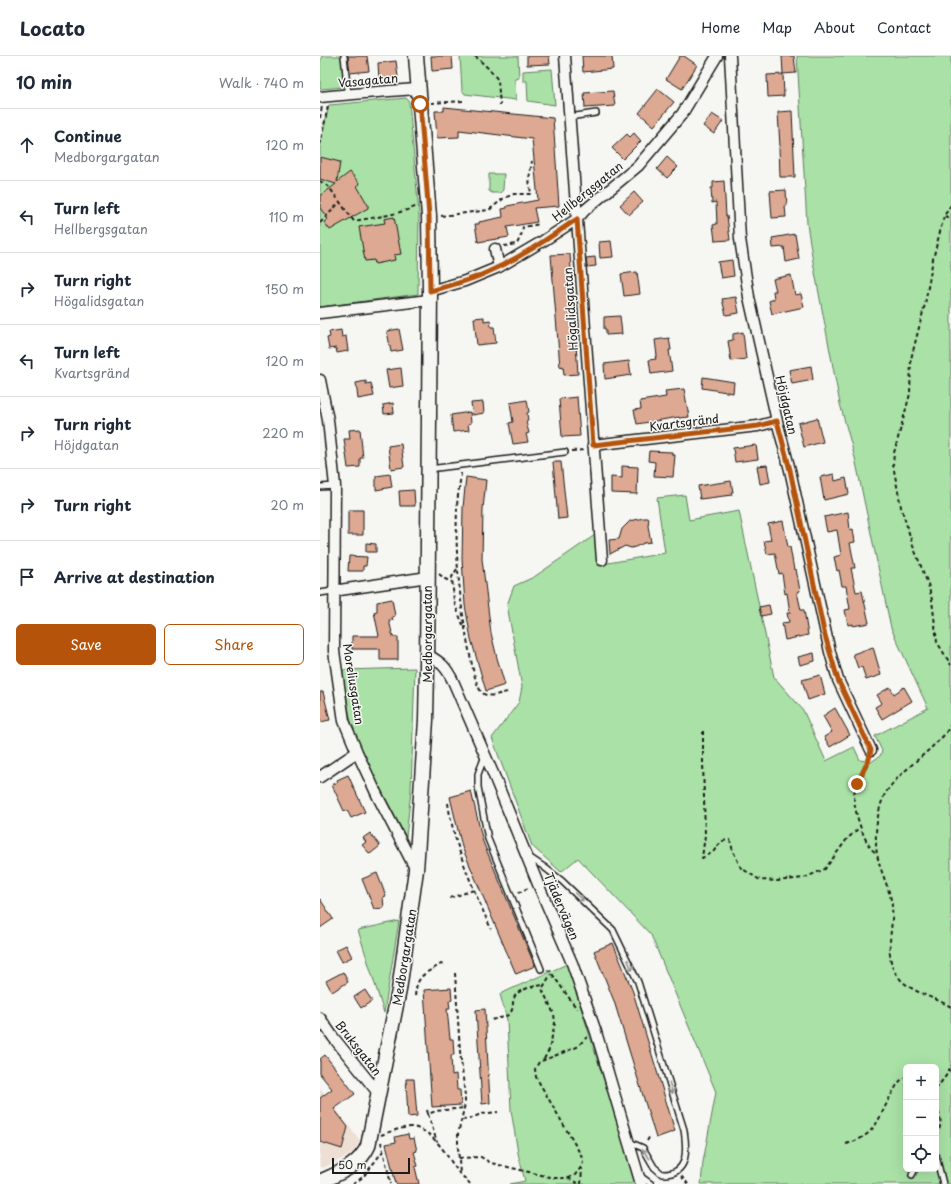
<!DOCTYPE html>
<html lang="en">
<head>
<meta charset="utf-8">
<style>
	:root { --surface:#fff; --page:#f6f6f7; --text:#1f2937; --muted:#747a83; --line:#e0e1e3; --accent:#b45309 }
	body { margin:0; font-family:"Playpen Sans",sans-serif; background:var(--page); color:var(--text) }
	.controls { position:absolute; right:12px; bottom:12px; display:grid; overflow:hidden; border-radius:6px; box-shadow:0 4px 16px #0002 }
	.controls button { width:36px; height:36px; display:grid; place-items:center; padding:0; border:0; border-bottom:1px solid var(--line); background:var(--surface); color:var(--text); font:20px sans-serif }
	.scale { position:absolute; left:12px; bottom:10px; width:78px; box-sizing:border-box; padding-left:4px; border:2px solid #1c1c1c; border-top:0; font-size:11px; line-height:14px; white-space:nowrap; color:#1c1c1c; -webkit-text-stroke:3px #f6f6f2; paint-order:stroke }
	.stop { position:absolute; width:12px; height:12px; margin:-9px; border:3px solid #b45309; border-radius:50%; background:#fff }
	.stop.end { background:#b45309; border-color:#fff; box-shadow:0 1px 4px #0008 }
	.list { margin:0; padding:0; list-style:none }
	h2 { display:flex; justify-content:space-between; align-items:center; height:52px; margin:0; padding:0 16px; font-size:17px }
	h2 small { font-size:13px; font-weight:400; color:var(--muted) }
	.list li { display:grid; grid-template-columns:26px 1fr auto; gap:12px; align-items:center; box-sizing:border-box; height:72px; padding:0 16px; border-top:1px solid var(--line) }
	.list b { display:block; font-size:15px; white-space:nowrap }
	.list p { margin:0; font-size:13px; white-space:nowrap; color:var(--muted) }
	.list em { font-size:13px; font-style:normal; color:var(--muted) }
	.actions { display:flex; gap:8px; padding:12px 16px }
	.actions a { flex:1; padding:9px 0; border:1px solid var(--accent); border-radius:6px; text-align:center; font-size:14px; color:var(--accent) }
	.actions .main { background:var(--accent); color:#fff }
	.icon { flex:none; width:22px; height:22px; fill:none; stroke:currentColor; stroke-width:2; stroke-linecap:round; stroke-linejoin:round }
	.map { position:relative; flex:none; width:631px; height:1128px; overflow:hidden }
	header { display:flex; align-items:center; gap:24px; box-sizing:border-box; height:56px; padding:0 20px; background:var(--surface); border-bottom:1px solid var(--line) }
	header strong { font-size:19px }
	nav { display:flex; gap:22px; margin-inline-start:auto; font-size:14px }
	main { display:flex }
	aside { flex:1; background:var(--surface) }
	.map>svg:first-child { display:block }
</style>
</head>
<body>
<header>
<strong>Locato</strong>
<nav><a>Home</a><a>Map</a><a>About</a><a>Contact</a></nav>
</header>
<main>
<aside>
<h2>10 min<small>Walk · 740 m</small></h2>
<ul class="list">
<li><svg class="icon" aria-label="ahead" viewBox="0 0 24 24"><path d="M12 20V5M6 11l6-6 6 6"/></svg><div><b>Continue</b><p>Medborgargatan</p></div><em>120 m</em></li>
<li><svg class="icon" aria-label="left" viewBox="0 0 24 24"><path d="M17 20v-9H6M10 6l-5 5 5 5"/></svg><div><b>Turn left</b><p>Hellbergsgatan</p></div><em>110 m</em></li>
<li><svg class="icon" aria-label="right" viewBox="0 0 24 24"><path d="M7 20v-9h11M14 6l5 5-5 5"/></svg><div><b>Turn right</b><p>Högalidsgatan</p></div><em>150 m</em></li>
<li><svg class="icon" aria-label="left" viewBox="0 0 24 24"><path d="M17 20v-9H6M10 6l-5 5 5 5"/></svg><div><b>Turn left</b><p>Kvartsgränd</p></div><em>120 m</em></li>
<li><svg class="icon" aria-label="right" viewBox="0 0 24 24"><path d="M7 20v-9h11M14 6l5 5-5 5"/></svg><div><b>Turn right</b><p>Höjdgatan</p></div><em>220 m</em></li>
<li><svg class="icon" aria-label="right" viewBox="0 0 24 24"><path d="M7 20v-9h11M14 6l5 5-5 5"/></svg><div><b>Turn right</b></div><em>20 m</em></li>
<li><svg class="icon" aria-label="arrive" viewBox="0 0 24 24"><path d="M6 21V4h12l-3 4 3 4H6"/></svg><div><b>Arrive at destination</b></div></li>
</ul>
<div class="actions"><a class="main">Save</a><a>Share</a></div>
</aside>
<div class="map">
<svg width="631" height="1128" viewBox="0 0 631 1128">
	<rect width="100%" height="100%" fill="#f6f6f2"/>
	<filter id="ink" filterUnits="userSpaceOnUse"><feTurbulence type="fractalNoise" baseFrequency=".025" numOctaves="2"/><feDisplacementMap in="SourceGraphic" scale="8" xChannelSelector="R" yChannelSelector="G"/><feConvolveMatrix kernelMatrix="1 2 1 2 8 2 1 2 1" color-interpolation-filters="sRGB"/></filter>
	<g filter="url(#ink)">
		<!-- built -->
		<path fill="#eedfd5" d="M0,1032L40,1085L35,1094L28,1100L3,1112L0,1110Z"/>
		<!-- green -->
		<path fill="#a9e1a6" stroke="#627e61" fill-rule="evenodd" d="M2,0H21L24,31L0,33V6Z
			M140,0H198L199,22L195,23L196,44L145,38L142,34Z
			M477,0H631V1128H381L383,1106L396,1036L331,879L258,802L241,816L212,790L172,682L199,646L202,631L187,549L194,530L214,521L275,479L277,509L345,497L337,442L365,439L369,464L419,455L454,621L483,654L506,705L534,691L540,704L551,706L560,700L562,695L555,680L608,652L571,572L535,402L520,348L493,206L487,168ZM586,1011H616V1113H586Z
			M232,13L235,49L208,45L207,25H203V15Z
			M86,42L89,45L99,158L98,238L0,251V88L9,49Z
			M169,118H184L183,134L180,137H172L169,135Z
			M95,612L91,735L86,781L37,688L30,662L22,614Z
			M79,865L64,957L38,874Z
			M247,908L303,1084L315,1128H190L205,1125L198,1097L191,1054L187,964L180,938Z"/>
		<!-- building -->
		<path fill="#dda992" stroke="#1c1c1c" d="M28,0H47L49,15L30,17Z
			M111,0H132L133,13L112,15Z
			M207,0H229L230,8L207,9Z
			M262,0H292L293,13L263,16Z
			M360,0H364L377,9L362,33L346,23Z
			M462,0H474L476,17L463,18Z
			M76,5L78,21L59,23L58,7Z
			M463,18L464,40L448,41L447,19Z
			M338,33L354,46L334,70L319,57Z
			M293,35L295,50L265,52L264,37Z
			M124,51L233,62L239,150L214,152L217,166L187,171L189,181L158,186L155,168H159V166L183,161L182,153L187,152V150L218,144L212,83L139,74V81L117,82L115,55H124Z
			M472,55L475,121H460L459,91H460L458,56Z
			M392,58L403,65L394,78L383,70Z
			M314,77L321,85L303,103L292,92L307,78L310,81Z
			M0,101L20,106L17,126L30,116L40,128L37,130L48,149V152L10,174L4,166L8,163L0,152V140L16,128L0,123Z
			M347,101L358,111L347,122L337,113Z
			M404,125L406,160H407L410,184L395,185L393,169L397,168L396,146L392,147L391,132H393V126Z
			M466,134L467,150H465L466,161L452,162L450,135Z
			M314,136L323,146L309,159L300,149Z
			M74,161L81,198L74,199L75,204L55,208L54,204L45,205L39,171L65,167L64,163Z
			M475,178L479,203L466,206L464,191L453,192L452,182Z
			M291,185L293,201L280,202L279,186Z
			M250,198L258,318L244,319L243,310L240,311L231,199Z
			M275,201L276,210L267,211L266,202Z
			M412,204L414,220L401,222L398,206Z
			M317,216L320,238L304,240L301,218Z
			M471,219L475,239L481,238L484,251L452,258L449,245L454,243L453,235H456L453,223Z
			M416,241L419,257L406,259L402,243Z
			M300,260L302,278L286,279V273H284V261Z
			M164,261V265L170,264L171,271H174L176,287L157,289L154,262Z
			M79,273L83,294L71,296L67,275Z
			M21,274L22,281L26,280L28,295L17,297L16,292L9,293L7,282L10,281L9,276Z
			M423,276L426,303L411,305L408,285L413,284V278Z
			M349,282L351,294H349L352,315L331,318L329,304L336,303L335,300H337L335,284Z
			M309,305L311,319L285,323L284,308Z
			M491,310L493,324L472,328L469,314Z
			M81,312L83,330L69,332L66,314Z
			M383,321L414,326L413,337L382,332Z
			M46,325V328L51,327L54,340L38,343L36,327Z
			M364,333L369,361L359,362V361L317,368L314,354L321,353L320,345L346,341L345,335Z
			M257,341L260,380L242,381L239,343Z
			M207,344L209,356L207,357L208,365L206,366L209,377L206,378L208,386L193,388L189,367L193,366L190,347Z
			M163,346L164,357L153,359L151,347Z
			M73,347L74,357L64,358L63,349Z
			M150,356L151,367L148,368L149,374L133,376L131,359Z
			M497,362L503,386L484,391L478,367Z
			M40,373L43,402H40V411L28,412L24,383H30L29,374Z
			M81,388L84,411L71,413L68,390Z
			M436,389L438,403L415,406L413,392Z
			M329,395L352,396V399H355L353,421L334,420L335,406L328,405Z
			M233,406H241L247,462L238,463Z
			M447,409L450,426L440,428L437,410Z
			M302,410L318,411L317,438L291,437V421L302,422Z
			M70,418L72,431L56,434V420Z
			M514,418L515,425L526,422L529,438L504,444L500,421Z
			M146,421L166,424L163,453L162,503L171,577L177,602L185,629L166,635L151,583L145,549L142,503L143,452Z
			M411,425L413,436H411L412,439L380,443L378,430Z
			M94,434L95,450H80L79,435Z
			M28,454H43V479H28Z
			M528,456L530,474L533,473L535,486L530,487L535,512H531L536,536L542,535L549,567L533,570V568L528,569L525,554L530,553L526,530H522L519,514L517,515L514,501L521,499L517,474L507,476L504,461Z
			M324,462H329L328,470L331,486L324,487L315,491L311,492L305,490L290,498L289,484L299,483L302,473L310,465Z
			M463,465L468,491H470L474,514L476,513L480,535L477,536L481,554H484L488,579L465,584L462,567L469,566L467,557H470L467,537L465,538L462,517L459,518L455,497L447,498L444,485L451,484L448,468Z
			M46,487L56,488V496H46Z
			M29,500L47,501L46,510H43V515H28Z
			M72,543L75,560L72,561L73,564H69L73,581H78V604H60V593H32V580H59L54,556L57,555V546Z
			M449,549L451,558L441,560L439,551Z
			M553,591L561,619L546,624L542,611L538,612L533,598Z
			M494,597L495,605L480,609L478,601Z
			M500,619L505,638L488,644L482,624Z
			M570,631L574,638L584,631L592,645L562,663L555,651L562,647L557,639Z
			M0,636H3L10,664L0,666Z
			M515,652L530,679L510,691L504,681L512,676L503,660Z
			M28,719L45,756L31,762L27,754L24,755L12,729L18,726L17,724Z
			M151,735L163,786L215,910L196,918L142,791L130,741Z
			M50,777L60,790L50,798L42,789L46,786L43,782Z
			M57,817L66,840L63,841L64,852L54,853L42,823Z
			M0,843L13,863L0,872Z
			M293,887L313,936L355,1075L336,1082L294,945L274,895Z
			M26,889L32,901L22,906L16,894Z
			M23,916L28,926L12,936L6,925Z
			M131,932L132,944L129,945L130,953H127L130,983H133L134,999H131L132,1019L136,1018L137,1034H140L141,1049L112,1051L104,934Z
			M45,934L52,945L41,952L34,941Z
			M165,953L170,1047L162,1048L156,954Z
			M5,999L35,1038L14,1053L28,1071L22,1093L0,1086V1042L12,1033L0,1018V1003Z
			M86,1023H94L97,1060L88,1061Z
			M88,1078L89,1083L94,1082L97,1095L94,1096L98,1110L95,1111L99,1128H76L66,1088L76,1086L75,1081Z"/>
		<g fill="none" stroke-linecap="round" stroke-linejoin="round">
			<defs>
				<path id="lane" d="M24,0L28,38
					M249,61L276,57
					M109,413L245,396
					M0,431L15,430
					M0,537L13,535
					M165,700L158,718V731L168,783L221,913
					M209,801L224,811L242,825L293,874L318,926L364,1074C367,1094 369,1119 342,1118L334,1111L323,1092L309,1086
					M616,1100L623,1128
					M592,1119L595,1113
					M320,1120L331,1128"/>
				<path id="street" d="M245,0L282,504
					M410,0L420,183L429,241L457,365L470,414L510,596L518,624L551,694
					M0,41C33,38 66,35 98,33
					M175,193L179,211
					M110,235L145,225L179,211L223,185L257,163L265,154L318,110L362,58L397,0
					M0,257L109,244
					M0,324L8,364L15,430L14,595L24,665L37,696L58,741L96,814
					M273,389L438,370L457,365
					M13,535L108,521
					M108,599C122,607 126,611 133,625L172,715L218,828L252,907L276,976L321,1128
					M0,721L37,696
					M0,962L13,981L59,1038"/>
				<path id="secondary" d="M0,1126C19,1117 39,1110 48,1090L79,934L96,814L106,664L107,611L110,235L109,160L96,0"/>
			</defs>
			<!-- lane casing -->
			<use href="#lane" stroke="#1c1c1c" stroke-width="8"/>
			<!-- street casing -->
			<use href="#street" stroke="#1c1c1c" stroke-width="13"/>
			<!-- secondary casing -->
			<use href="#secondary" stroke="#1c1c1c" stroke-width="17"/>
			<!-- path -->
			<path stroke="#1c1c1c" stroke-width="2" stroke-dasharray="4 3" stroke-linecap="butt" d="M155,0L169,13L178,24L180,50
				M111,47L143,45
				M0,62L2,50
				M0,89L8,50
				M0,125L9,131L33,164L34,165C56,161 77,159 97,150
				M631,149L624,160L613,203L605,248L591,303L590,338L574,397L573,409L581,451L593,490L608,528L612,544L617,586L631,609
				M121,160L169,154L184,142L194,138H211L209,123L212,105
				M625,160L631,163
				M0,167L20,146
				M184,190L197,188L202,177L203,171L220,168
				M252,395L264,394
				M141,417C140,429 137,441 137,453C135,504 140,549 150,599C152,608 156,634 164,638C170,642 181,637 188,636
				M137,513L132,521L134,546L143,569
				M119,518L125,523L132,526
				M631,667C628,677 619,684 612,691C597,705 576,720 565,738C557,754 554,780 557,798C560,816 570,832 572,850C574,871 564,897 575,916C586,936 613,940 631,951
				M383,675V705L385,779L382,802L393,796L402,785L410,784L413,795L421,812L440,824L457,825L484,822L505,813L527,783L541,770
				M549,702C546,713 537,723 535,734C531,747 542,780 550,791C552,794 555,796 557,798
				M128,747C134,791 153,832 171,873
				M198,837L210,831
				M130,842L154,834
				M227,914L230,915L257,953
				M135,917L140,995L145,1040V1048L138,1078V1091L140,1118
				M95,940C97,918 105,918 123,907
				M172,964C177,962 186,962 190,957C194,953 192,947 194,942C197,933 215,930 223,929
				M224,1003L229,994L235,967L234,958L222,933L231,918
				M616,1033L628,1017L631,1009
				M616,1049C621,1063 623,1067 616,1080
				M107,1054L108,1058L116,1055L144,1052
				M108,1058L117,1086
				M142,1064L149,1063L161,1058L178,1056
				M61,1079C69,1076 83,1071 91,1071C114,1073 127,1101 139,1117C143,1121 147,1124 150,1128
				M327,1085L330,1080
				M61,1086L71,1128
				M526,1088C559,1079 558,1060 574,1034C577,1029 580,1023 586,1021
				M139,1102L161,1101L171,1107L234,1122H248L255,1119L262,1110L263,1106L261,1099L216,1021L215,1013L219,1006L257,991L267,981
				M361,1120L368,1128
				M248,1122L259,1128
				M33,1128L43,1121L63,1095
				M261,1128L262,1112"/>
			<!-- lane -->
			<use href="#lane" stroke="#f6f6f2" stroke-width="5"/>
			<!-- street -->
			<use href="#street" stroke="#f6f6f2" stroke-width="10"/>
			<!-- secondary -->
			<use href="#secondary" stroke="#f6f6f2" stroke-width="14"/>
		</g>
		<!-- one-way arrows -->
		<defs><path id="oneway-shaft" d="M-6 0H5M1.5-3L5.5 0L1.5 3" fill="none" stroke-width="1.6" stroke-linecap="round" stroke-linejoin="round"/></defs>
		<g stroke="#949492">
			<use href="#oneway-shaft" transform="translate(259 841) rotate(44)"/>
			<use href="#oneway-shaft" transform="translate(310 909) rotate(66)"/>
			<use href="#oneway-shaft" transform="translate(351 1032) rotate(73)"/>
			<use href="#oneway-shaft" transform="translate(326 1098) rotate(-127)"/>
		</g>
	</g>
	<g fill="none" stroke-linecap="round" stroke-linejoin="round" filter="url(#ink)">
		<!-- route -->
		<path stroke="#b45309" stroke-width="5" d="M100,48L109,160L110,235C129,230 149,225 168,216C200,202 229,182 257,163L273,389L438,370L457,365L470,414L504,576L518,624L551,694L549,703L537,728"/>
	</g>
	<g text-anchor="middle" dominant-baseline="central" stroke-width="3" stroke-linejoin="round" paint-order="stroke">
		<!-- street labels -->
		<g font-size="12" fill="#1c1c1c" stroke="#f6f6f2">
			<text transform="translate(48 24) rotate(-5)">Vasagatan</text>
			<text transform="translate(267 135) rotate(-39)">Hellbergsgatan</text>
			<text transform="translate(250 253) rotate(-94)">Högalidsgatan</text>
			<text transform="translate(467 349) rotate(77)">Höjdgatan</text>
			<text transform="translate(364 366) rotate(-7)">Kvartsgränd</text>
			<text transform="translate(107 578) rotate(-90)">Medborgargatan</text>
			<text transform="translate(34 628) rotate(81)">Moreliusgatan</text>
			<text transform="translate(242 850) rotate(67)">Tjädervägen</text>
			<text transform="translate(84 901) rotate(-81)">Medborgargatan</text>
			<text transform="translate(39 992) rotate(52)">Bruksgatan</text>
		</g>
	</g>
</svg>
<div class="controls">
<button>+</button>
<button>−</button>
<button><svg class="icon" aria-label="locate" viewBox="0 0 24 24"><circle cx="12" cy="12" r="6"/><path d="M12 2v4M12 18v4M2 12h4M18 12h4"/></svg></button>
</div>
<div class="scale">50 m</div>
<div class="stop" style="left:100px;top:48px"></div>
<div class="stop end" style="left:537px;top:728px"></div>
</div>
</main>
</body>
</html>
